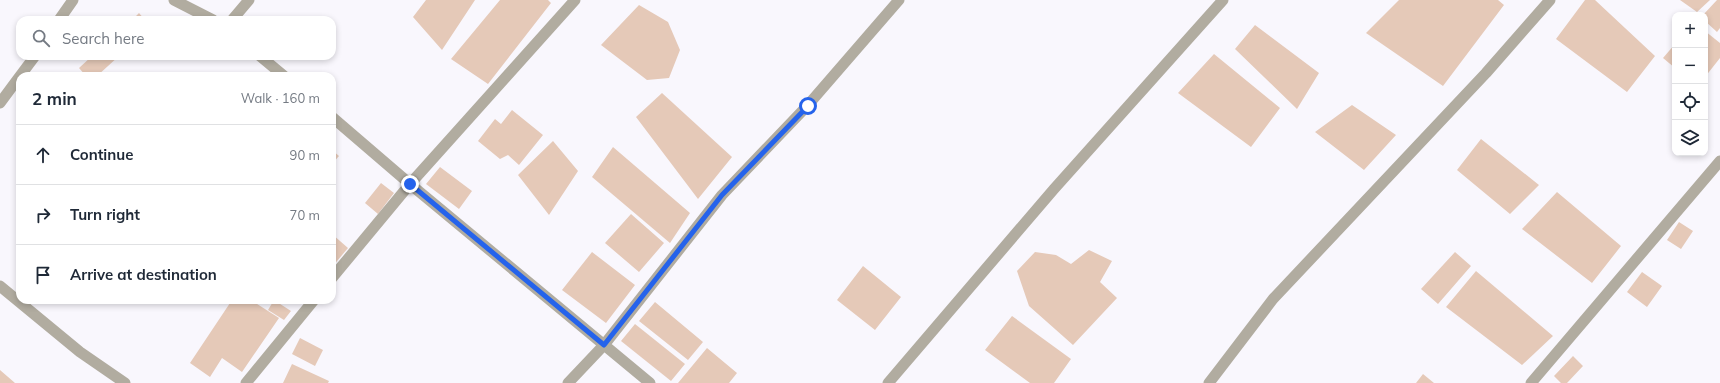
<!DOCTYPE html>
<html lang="en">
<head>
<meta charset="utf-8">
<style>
	:root { --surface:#fff; --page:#f6f6f7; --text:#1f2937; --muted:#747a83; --line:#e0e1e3 }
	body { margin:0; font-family:Mulish,sans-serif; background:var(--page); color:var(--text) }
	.controls { position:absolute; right:12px; top:12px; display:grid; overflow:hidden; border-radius:8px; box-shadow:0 2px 6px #0003 }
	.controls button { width:36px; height:36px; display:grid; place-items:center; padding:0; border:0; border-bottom:1px solid var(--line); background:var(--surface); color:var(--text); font:20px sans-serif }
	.stop { position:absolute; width:12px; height:12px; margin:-9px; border:3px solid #2563eb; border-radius:50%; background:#fff }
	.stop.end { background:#2563eb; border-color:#fff; box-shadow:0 1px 4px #0008 }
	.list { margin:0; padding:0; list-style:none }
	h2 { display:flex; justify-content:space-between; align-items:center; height:52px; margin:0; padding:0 16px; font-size:17px }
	h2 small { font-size:13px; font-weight:400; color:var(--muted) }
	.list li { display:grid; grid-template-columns:26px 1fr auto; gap:12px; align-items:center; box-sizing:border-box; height:60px; padding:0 16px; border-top:1px solid var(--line) }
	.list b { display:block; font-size:15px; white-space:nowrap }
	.list em { font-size:13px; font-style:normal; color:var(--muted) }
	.icon { flex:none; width:22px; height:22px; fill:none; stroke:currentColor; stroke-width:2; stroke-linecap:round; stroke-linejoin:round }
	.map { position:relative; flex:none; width:1720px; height:383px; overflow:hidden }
	.search { position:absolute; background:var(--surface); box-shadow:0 2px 6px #0003; left:16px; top:16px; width:320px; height:44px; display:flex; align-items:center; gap:10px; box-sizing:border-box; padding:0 14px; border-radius:12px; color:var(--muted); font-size:15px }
	.panel { position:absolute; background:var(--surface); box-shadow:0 2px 6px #0003; left:16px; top:72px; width:320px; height:232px; border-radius:12px }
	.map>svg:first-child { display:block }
</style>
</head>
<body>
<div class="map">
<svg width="1720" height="383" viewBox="0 0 1720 383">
	<rect width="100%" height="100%" fill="#f9f7fd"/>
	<!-- building -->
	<path fill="#e5c9b8" d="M426,0H475L442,50L413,17Z
		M500,0H548L551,3L488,84L451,59Z
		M1399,0H1498L1504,5L1443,86L1366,33Z
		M1585,0H1595L1655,56L1627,92L1556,39Z
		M1680,0H1710L1697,12Z
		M1717,0H1720V28L1717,32L1705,21V15H1703Z
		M639,5L668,22L680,50L669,78L647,80L601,45Z
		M139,13L145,20H132Z
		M1255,25L1319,73L1297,109L1235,49Z
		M1705,31L1720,43V58L1705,77Z
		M1675,44V68L1663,58Z
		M1214,54L1280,108L1251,147L1178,93Z
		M92,56H119L97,76H86L79,68Z
		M662,93L732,157L698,199L636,117Z
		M1352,105L1396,135L1364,170L1315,132Z
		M512,110L543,135L519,165L508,155L500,159L478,141L495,119L501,124Z
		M1481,139L1539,185L1510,214L1457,170Z
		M553,141L578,171L549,215L518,175Z
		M613,147L690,213L670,243L592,177Z
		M332,150L339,156L332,164Z
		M440,167L472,191L459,209L426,184Z
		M381,183L394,193L378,214L365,203Z
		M1557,192L1621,246L1592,283L1522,229Z
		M631,214L664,243L639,272L605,243Z
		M1679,222L1693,231L1681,249L1667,240Z
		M332,234L348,248L332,267Z
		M1089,250L1112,261L1100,282L1117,298L1073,345L1029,306L1017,271L1035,252L1056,255L1071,264Z
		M592,252L635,285L606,323L562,290Z
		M1455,252L1471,266L1438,304L1421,289Z
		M863,266L901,297L875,330L837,300Z
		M1476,271L1553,336L1522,365L1446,307Z
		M1642,272L1662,286L1647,307L1627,292Z
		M232,300H251L279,318L242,372L222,358L210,377L190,363Z
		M274,300L291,311L284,320L268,310Z
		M655,302L703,342L688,360L639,321Z
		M1012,316L1071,359L1054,383H1030L985,350Z
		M635,324L685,364L671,381L621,341Z
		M300,338L323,350L315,366L292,354Z
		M707,348L737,373L729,383H678Z
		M1573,356L1583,366L1567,383H1561L1554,376Z
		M292,364L329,381L328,383H283Z
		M0,370L15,383H0Z
		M1423,374L1434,383H1416Z"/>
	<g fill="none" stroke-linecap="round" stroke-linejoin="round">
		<!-- minor -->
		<path stroke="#b1aca0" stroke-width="11" d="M174,0L213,20
			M232,20L249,0
			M260,56L284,76
			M332,117L410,184L650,383
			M332,278L410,184L575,0
			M0,286L80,352L125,383
			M246,383L314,300
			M568,383L604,345L722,195L808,105L899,0
			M888,383L1054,189L1223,0
			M1209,383L1273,299L1486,73L1550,0
			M1531,383L1720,161"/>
		<!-- tertiary -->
		<path stroke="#b1aca0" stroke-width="11" d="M59,20L73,0
			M20,76L35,56
			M0,103L20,76"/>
	</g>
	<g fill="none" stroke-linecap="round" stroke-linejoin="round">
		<!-- route -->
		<path stroke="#2563eb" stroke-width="5" d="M410,184L604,345L722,195L808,106"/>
	</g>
</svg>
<div class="controls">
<button>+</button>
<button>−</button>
<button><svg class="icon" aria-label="locate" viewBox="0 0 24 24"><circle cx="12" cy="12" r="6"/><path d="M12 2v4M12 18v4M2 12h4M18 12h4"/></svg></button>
<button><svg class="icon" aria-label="layers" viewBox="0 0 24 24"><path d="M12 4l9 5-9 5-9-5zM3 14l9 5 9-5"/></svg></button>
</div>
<div class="stop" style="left:808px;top:106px"></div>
<div class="stop end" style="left:410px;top:184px"></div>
<div class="search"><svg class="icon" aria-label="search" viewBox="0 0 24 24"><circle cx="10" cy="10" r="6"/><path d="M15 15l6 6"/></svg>Search here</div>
<section class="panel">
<h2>2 min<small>Walk · 160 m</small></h2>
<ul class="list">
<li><svg class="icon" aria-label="ahead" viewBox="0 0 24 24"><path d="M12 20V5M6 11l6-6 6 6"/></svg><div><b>Continue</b></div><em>90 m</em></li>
<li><svg class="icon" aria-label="right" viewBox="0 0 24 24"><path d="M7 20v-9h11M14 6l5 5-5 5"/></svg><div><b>Turn right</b></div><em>70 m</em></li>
<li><svg class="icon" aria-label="arrive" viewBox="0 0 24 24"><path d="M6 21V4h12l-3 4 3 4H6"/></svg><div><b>Arrive at destination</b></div></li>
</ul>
</section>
</div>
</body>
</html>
